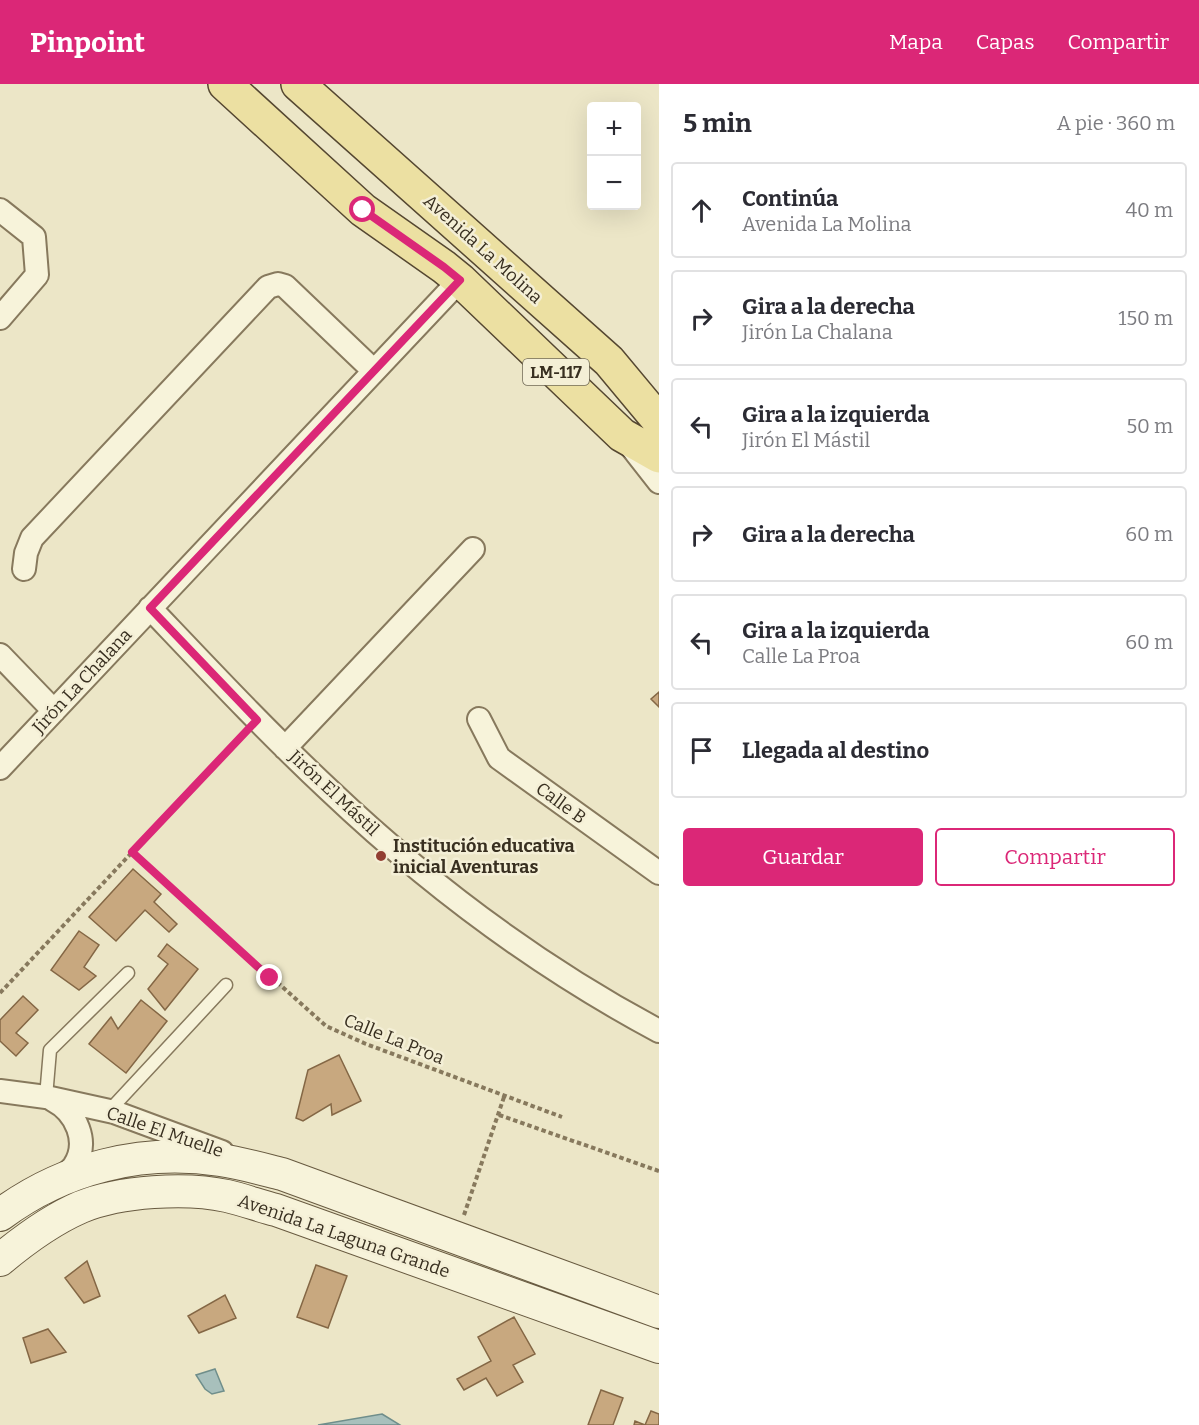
<!DOCTYPE html>
<html lang="es">
<head>
<meta charset="utf-8">
<style>
	:root { --surface:#fff; --page:#f2f2f3; --text:#2b2b33; --muted:#7c7c81; --line:#e1e1e2; --accent:#db2777 }
	body { margin:0; font-family:Bitter,serif; background:var(--page); color:var(--text) }
	.controls { position:absolute; right:18px; top:18px; display:grid; overflow:hidden; border-radius:6px; box-shadow:0 6px 24px #0002 }
	.controls button { width:54px; height:54px; display:grid; place-items:center; padding:0; border:0; border-bottom:2px solid var(--line); background:var(--surface); color:var(--text); font:30px sans-serif }
	.stop { position:absolute; width:18px; height:18px; margin:-14px; border:4px solid #db2777; border-radius:50%; background:#fff }
	.stop.end { background:#db2777; border-color:#fff; box-shadow:0 2px 6px #0008 }
	.list { margin:0; padding:0; list-style:none }
	h2 { display:flex; justify-content:space-between; align-items:center; height:78px; margin:0; padding:0 24px; font-size:26px }
	h2 small { font-size:20px; font-weight:400; color:var(--muted) }
	.list li { display:grid; grid-template-columns:39px 1fr auto; gap:18px; align-items:center; box-sizing:border-box; height:96px; margin:0 12px 12px; padding:0 12px; border:2px solid var(--line); border-radius:6px }
	.list b { display:block; font-size:22px; white-space:nowrap }
	.list p { margin:0; font-size:20px; white-space:nowrap; color:var(--muted) }
	.list em { font-size:20px; font-style:normal; color:var(--muted) }
	.actions { display:flex; gap:12px; padding:18px 24px }
	.actions a { flex:1; padding:14px 0; border:2px solid var(--accent); border-radius:6px; text-align:center; font-size:21px; color:var(--accent) }
	.actions .main { background:var(--accent); color:#fff }
	.icon { flex:none; width:33px; height:33px; fill:none; stroke:currentColor; stroke-width:2; stroke-linecap:round; stroke-linejoin:round }
	.map { position:relative; flex:none; width:659px; height:1341px; overflow:hidden }
	header { display:flex; align-items:center; gap:36px; box-sizing:border-box; height:84px; padding:0 30px; background:var(--accent); color:#fff }
	header strong { font-size:28px }
	nav { display:flex; gap:33px; margin-inline-start:auto; font-size:21px }
	main { display:flex }
	aside { flex:1; background:var(--surface) }
	.map>svg:first-child { display:block }
</style>
</head>
<body>
<header>
<strong>Pinpoint</strong>
<nav><a>Mapa</a><a>Capas</a><a>Compartir</a></nav>
</header>
<main>
<div class="map">
<svg width="659" height="1341" viewBox="0 0 659 1341">
	<rect width="100%" height="100%" fill="#ece6c7"/>
	<!-- water -->
	<path fill="#a8c0bc" stroke="#6f8e8b" stroke-width="1.5" d="M215,1285L224,1307L212,1310L205,1305L196,1291Z
		M382,1330L400,1341H318Z"/>
	<!-- building -->
	<path fill="#c8a87f" stroke="#846745" stroke-width="1.5" d="M659,608V623L651,615Z
		M133,785L161,810L154,818L177,840L169,848L145,826L116,857L89,833Z
		M79,847L99,861L84,883L96,892L79,906L51,886Z
		M167,860L198,885L165,926L148,905L168,880L158,872Z
		M23,912L38,926L16,949L28,959L16,972L0,957V936Z
		M141,916L167,937L126,989L89,960L111,933L118,945Z
		M339,971L361,1017L332,1031L331,1020L303,1037L296,1034L308,986Z
		M87,1177L100,1212L84,1219L65,1194Z
		M316,1181L347,1192L328,1244L297,1233Z
		M225,1211L236,1234L199,1249L188,1232Z
		M514,1233L535,1270L513,1281L523,1298L497,1312L486,1294L464,1306L457,1295L491,1277L478,1253Z
		M48,1245L66,1268L31,1279L23,1254Z
		M601,1306L623,1314L613,1341H588Z
		M651,1327L659,1330V1341H634L635,1337L645,1341Z"/>
	<g fill="none" stroke-linecap="round" stroke-linejoin="round">
		<defs>
			<path id="lane" d="M46,1013L50,966L128,889
				M109,1027L226,901"/>
			<path id="street" d="M0,126L34,153L37,191L0,234
				M630,361L659,398
				M24,485L26,469L32,454L268,203L278,200L285,202L373,286
				M150,524C209,586 267,648 329,706C428,800 539,883 659,947
				M0,571L54,627
				M479,635L499,674L659,789
				M285,664L473,465
				M0,684L460,196
				M0,1007L46,1013L114,1028L222,1068
				M53,1016C76,1028 90,1058 74,1082C70,1087 64,1091 60,1096"/>
			<path id="secondary" d="M0,1131C63,1084 141,1064 220,1076C241,1079 262,1085 282,1090L659,1228
				M0,1176C25,1155 51,1136 81,1123C120,1107 186,1103 227,1112C244,1116 260,1122 276,1126L659,1263"/>
			<path id="primary" d="M225,0L363,126L444,183L460,196L622,351L659,372
				M298,0L609,277L659,337"/>
		</defs>
		<!-- lane casing -->
		<use href="#lane" stroke="#87795d" stroke-width="15"/>
		<!-- street casing -->
		<use href="#street" stroke="#87795d" stroke-width="26"/>
		<!-- secondary casing -->
		<use href="#secondary" stroke="#685a40" stroke-width="34"/>
		<!-- primary casing -->
		<use href="#primary" stroke="#554731" stroke-width="36"/>
		<!-- path -->
		<path stroke="#87795d" stroke-width="4" stroke-dasharray="4.5 3" stroke-linecap="butt" d="M132,768L326,942L366,960L562,1033
			M0,909L244,649
			M499,1031L659,1087
			M464,1131L504,1013"/>
		<!-- lane -->
		<use href="#lane" stroke="#f7f3da" stroke-width="12"/>
		<!-- street -->
		<use href="#street" stroke="#f7f3da" stroke-width="22"/>
		<!-- secondary -->
		<use href="#secondary" stroke="#f7f3da" stroke-width="32"/>
		<!-- primary -->
		<use href="#primary" stroke="#ece0a2" stroke-width="33"/>
	</g>
	<g fill="none" stroke-linecap="round" stroke-linejoin="round">
		<!-- route -->
		<path stroke="#db2777" stroke-width="8" d="M270,894L132,768L257,636L150,524L460,196L444,183L363,126"/>
	</g>
	<!-- markers -->
	<circle fill="#923e31" stroke="#f4efd6" stroke-width="2" cx="381" cy="772" r="6"/>
	<g text-anchor="middle" dominant-baseline="central" stroke-width="5" stroke-linejoin="round" paint-order="stroke">
		<!-- shield labels -->
		<rect fill="#f4efd6" stroke="#706957" stroke-width="1.5" x="523" y="275" width="66" height="26" rx="4.5"/>
		<g font-size="16" font-weight="bold" fill="#382f20">
			<text x="556" y="288">LM-117</text>
		</g>
		<!-- street labels -->
		<g font-size="18" fill="#382f20" stroke="#f4efd6">
			<text transform="translate(483 165) rotate(42)">Avenida La Molina</text>
			<text transform="translate(82 597) rotate(-47)">Jirón La Chalana</text>
			<text transform="translate(334 709) rotate(43)">Jirón El Mástil</text>
			<text transform="translate(561 719) rotate(36)">Calle B</text>
			<text transform="translate(394 955) rotate(22)">Calle La Proa</text>
			<text transform="translate(165 1048) rotate(19)">Calle El Muelle</text>
			<text transform="translate(344 1152) rotate(19)">Avenida La Laguna Grande</text>
		</g>
		<!-- poi labels -->
		<g font-size="18" font-weight="bold" fill="#382f20" stroke="#f4efd6" text-anchor="start">
			<text x="393" y="762">Institución educativa<tspan x="393" dy="21">inicial Aventuras</tspan></text>
		</g>
	</g>
</svg>
<div class="controls">
<button>+</button>
<button>−</button>
</div>
<div class="stop" style="left:363px;top:126px"></div>
<div class="stop end" style="left:270px;top:894px"></div>
</div>
<aside>
<h2>5 min<small>A pie · 360 m</small></h2>
<ul class="list">
<li><svg class="icon" aria-label="ahead" viewBox="0 0 24 24"><path d="M12 20V5M6 11l6-6 6 6"/></svg><div><b>Continúa</b><p>Avenida La Molina</p></div><em>40 m</em></li>
<li><svg class="icon" aria-label="right" viewBox="0 0 24 24"><path d="M7 20v-9h11M14 6l5 5-5 5"/></svg><div><b>Gira a la derecha</b><p>Jirón La Chalana</p></div><em>150 m</em></li>
<li><svg class="icon" aria-label="left" viewBox="0 0 24 24"><path d="M17 20v-9H6M10 6l-5 5 5 5"/></svg><div><b>Gira a la izquierda</b><p>Jirón El Mástil</p></div><em>50 m</em></li>
<li><svg class="icon" aria-label="right" viewBox="0 0 24 24"><path d="M7 20v-9h11M14 6l5 5-5 5"/></svg><div><b>Gira a la derecha</b></div><em>60 m</em></li>
<li><svg class="icon" aria-label="left" viewBox="0 0 24 24"><path d="M17 20v-9H6M10 6l-5 5 5 5"/></svg><div><b>Gira a la izquierda</b><p>Calle La Proa</p></div><em>60 m</em></li>
<li><svg class="icon" aria-label="arrive" viewBox="0 0 24 24"><path d="M6 21V4h12l-3 4 3 4H6"/></svg><div><b>Llegada al destino</b></div></li>
</ul>
<div class="actions"><a class="main">Guardar</a><a>Compartir</a></div>
</aside>
</main>
</body>
</html>
